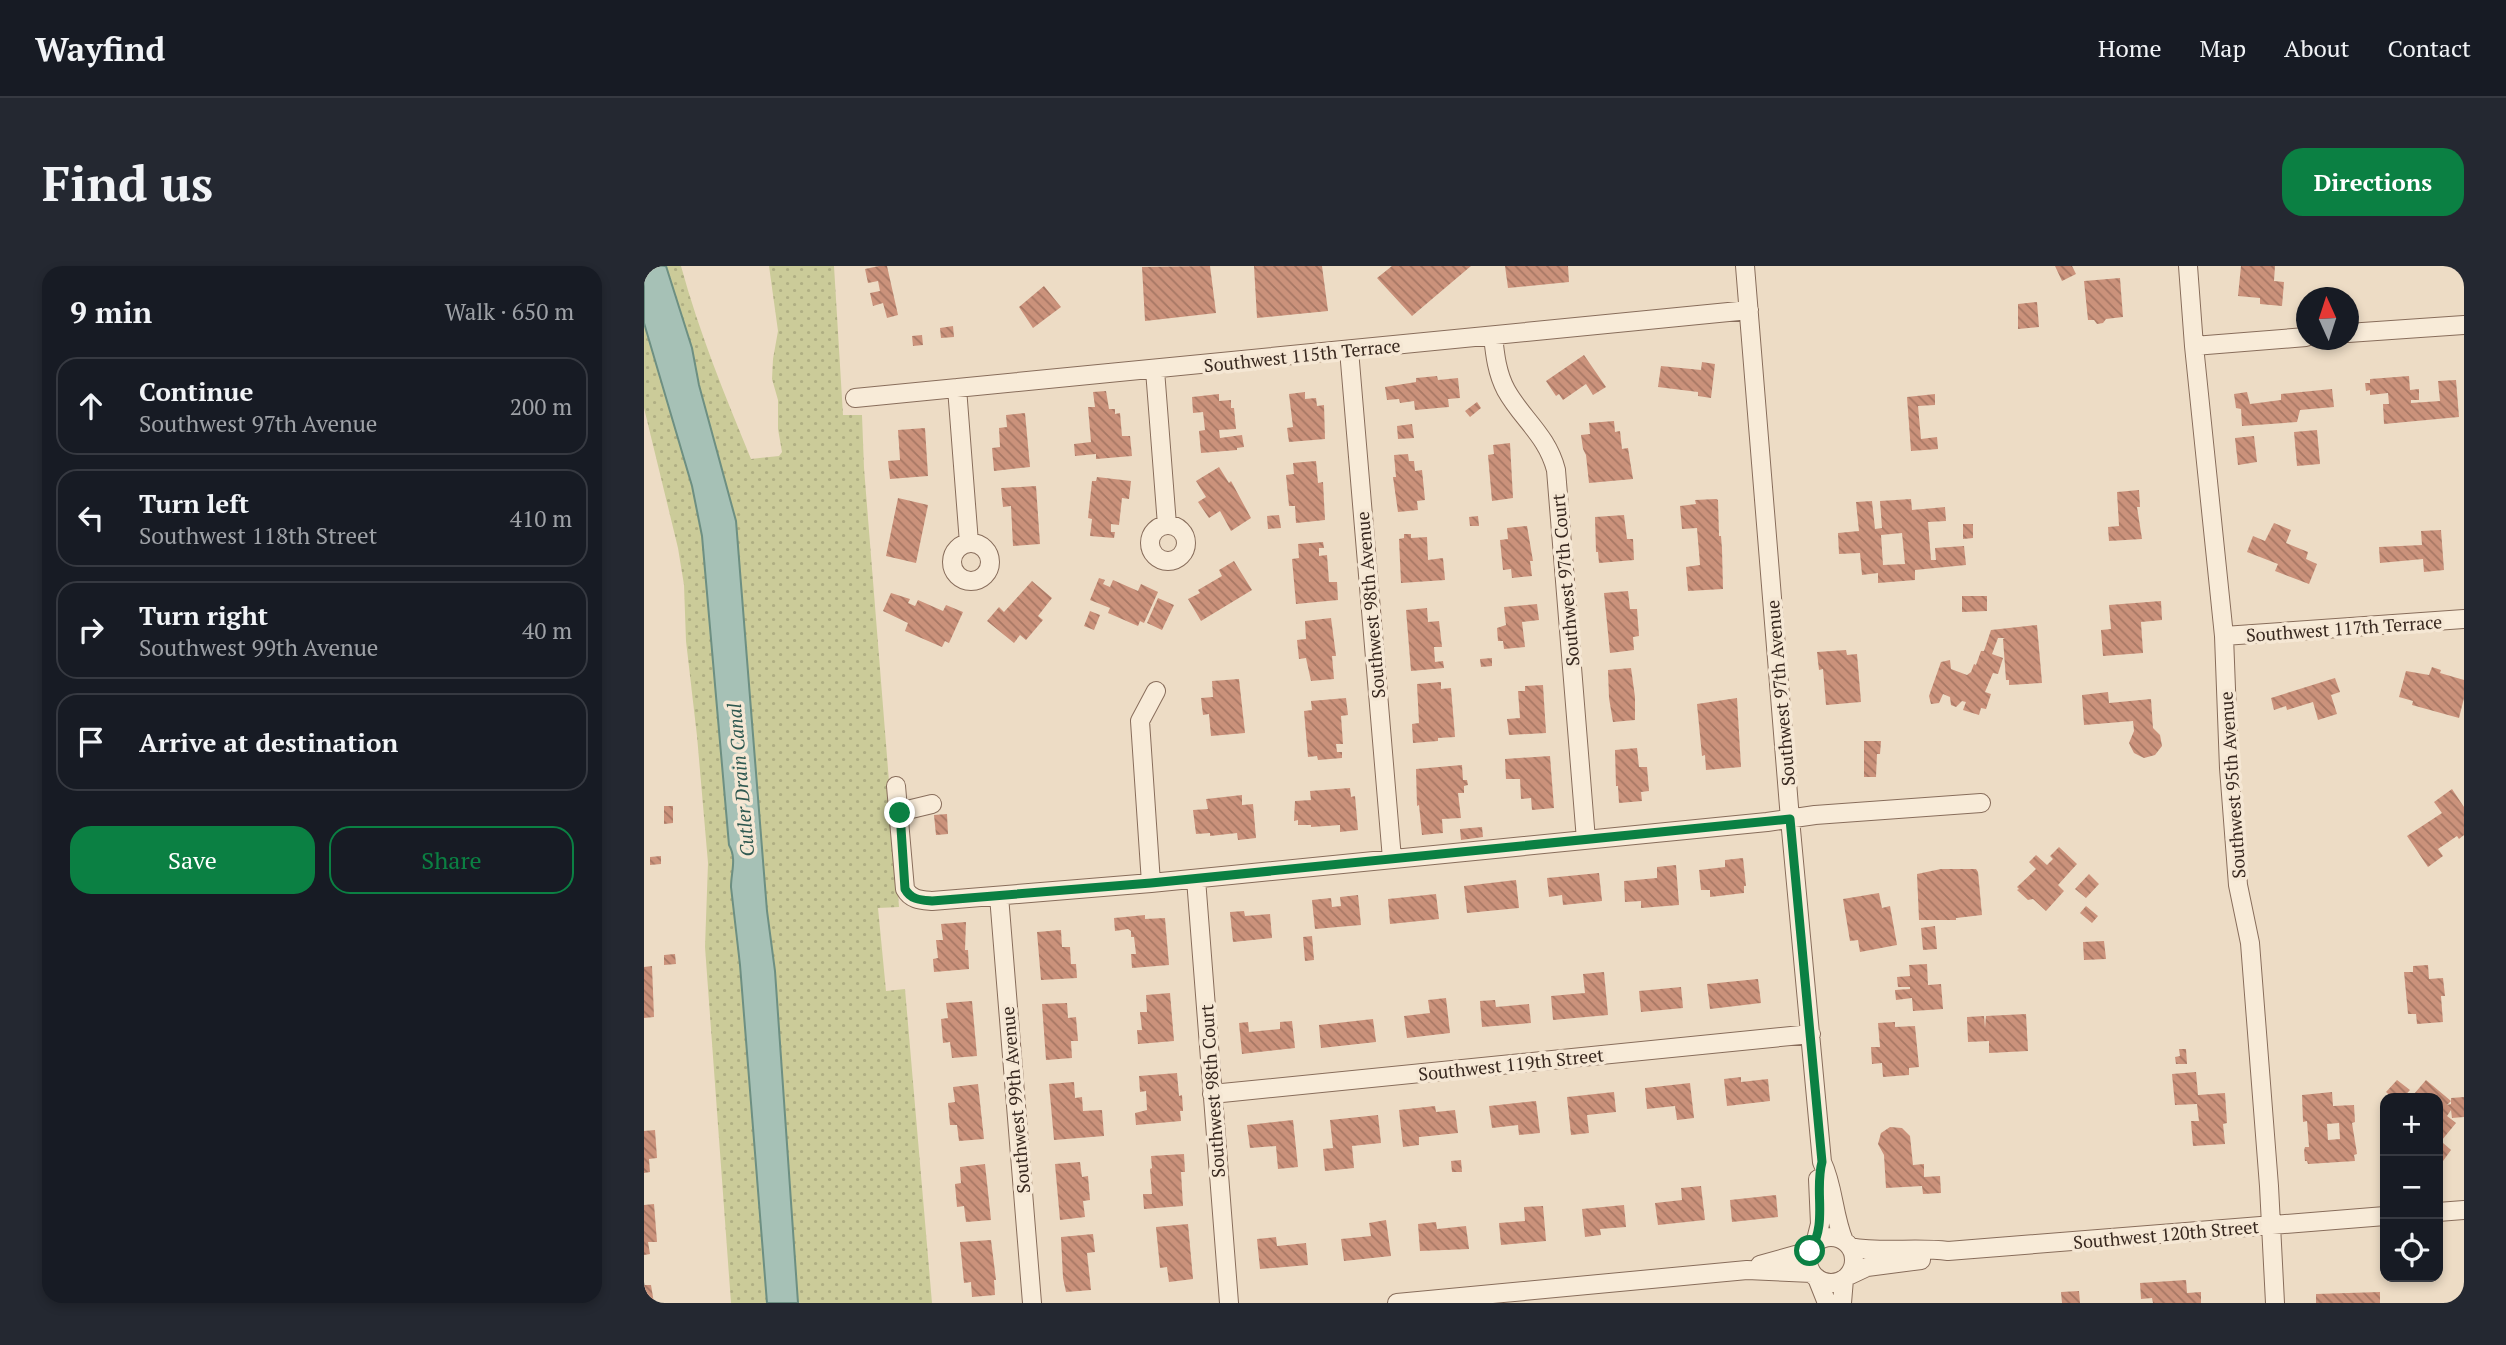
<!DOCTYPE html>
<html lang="en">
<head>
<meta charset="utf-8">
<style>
	:root { --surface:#171b24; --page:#242831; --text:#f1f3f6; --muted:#9ea1a6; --line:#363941; --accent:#0b8043 }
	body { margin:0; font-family:"PT Serif",serif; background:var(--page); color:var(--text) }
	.controls { position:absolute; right:21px; bottom:21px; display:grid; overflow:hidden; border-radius:14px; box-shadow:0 4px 10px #0003 }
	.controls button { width:63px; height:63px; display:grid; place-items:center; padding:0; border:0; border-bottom:2px solid var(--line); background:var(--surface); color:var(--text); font:35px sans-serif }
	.compass { position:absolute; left:1652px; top:21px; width:63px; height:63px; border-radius:50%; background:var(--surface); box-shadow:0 4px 10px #0003; rotate:357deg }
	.stop { position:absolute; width:21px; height:21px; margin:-16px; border:5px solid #0b8043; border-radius:50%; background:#fff }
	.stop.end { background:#0b8043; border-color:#fff; box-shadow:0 2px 7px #0008 }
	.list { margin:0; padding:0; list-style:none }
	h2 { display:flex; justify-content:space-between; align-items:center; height:91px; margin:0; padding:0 28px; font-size:30px }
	h2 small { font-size:23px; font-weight:400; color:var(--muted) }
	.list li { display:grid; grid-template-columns:46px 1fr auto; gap:21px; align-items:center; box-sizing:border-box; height:98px; margin:0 14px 14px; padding:0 14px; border:2px solid var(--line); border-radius:21px }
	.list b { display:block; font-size:26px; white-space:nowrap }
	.list p { margin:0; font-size:23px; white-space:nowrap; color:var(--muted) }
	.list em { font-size:23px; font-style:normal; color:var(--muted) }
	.actions { display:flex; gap:14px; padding:21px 28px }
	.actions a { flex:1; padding:16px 0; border:2px solid var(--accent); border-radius:21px; text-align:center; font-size:24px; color:var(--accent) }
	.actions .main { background:var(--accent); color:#fff }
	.icon { flex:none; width:38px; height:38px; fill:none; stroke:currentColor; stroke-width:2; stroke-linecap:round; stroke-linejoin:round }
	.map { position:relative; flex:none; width:1820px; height:1037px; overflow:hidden; border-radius:21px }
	header { display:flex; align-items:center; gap:42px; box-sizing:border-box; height:98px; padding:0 35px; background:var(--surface); border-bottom:2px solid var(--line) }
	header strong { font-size:33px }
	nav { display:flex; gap:38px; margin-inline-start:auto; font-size:24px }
	.intro { display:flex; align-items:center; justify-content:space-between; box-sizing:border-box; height:168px; padding:0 42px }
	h1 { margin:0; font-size:49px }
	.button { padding:18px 32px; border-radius:21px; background:var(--accent); color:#fff; font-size:24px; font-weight:700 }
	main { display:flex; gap:42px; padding:0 42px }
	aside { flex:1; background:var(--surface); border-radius:21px; box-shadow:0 4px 10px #0003 }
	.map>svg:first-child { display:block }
</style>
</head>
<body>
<header>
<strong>Wayfind</strong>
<nav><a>Home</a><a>Map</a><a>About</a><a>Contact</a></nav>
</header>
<div class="intro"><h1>Find us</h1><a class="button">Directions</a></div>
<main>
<aside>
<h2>9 min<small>Walk · 650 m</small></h2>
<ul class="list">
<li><svg class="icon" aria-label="ahead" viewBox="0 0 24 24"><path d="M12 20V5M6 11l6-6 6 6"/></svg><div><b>Continue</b><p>Southwest 97th Avenue</p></div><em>200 m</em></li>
<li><svg class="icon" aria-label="left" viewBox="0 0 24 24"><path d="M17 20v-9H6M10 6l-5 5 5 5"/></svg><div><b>Turn left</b><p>Southwest 118th Street</p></div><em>410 m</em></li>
<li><svg class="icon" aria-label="right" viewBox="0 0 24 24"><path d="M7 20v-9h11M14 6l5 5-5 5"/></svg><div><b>Turn right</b><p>Southwest 99th Avenue</p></div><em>40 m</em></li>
<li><svg class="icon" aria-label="arrive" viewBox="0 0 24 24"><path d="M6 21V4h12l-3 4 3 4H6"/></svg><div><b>Arrive at destination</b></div></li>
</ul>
<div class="actions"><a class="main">Save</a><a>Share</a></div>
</aside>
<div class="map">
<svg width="1820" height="1037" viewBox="0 0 1820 1037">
	<defs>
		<pattern id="grass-dots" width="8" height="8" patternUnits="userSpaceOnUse" patternTransform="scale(1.75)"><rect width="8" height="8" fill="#cbcb99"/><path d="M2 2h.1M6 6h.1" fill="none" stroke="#afae83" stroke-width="1.8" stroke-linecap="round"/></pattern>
		<pattern id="building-back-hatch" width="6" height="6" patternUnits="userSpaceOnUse" patternTransform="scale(1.75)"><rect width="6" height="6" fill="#cb927b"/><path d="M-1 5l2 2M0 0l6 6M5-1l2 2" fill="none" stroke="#a67764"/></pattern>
	</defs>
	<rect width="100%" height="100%" fill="#eddcc5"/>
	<!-- grass -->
	<path fill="url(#grass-dots)" d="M22,0H37C55,66 81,130 107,193L135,190L138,186L134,163V134L128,113L129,93L134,65L125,0H190L199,149H218L220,202L255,641L234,642L242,725L261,723L288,1037H154L131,705L123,646L92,255L55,119L48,82Z
		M0,57L48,220L58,270L85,579C93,593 87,606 87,621L96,699L123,1037H87L61,681L64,597L53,470L42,375L40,319L34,282L0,142Z"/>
	<!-- water -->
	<path fill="#a6c1b6" stroke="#6d8f82" stroke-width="2" d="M0,0H22L48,82L55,119L92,255L123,645L131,705L154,1037H123L96,699L87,621C87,606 93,593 85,579L58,270L48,220L0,57Z"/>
	<!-- building -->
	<path fill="url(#building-back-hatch)" fill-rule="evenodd" d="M235,0H243L254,49L243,52L239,37L229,40L226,27L236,25L234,15L224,17L221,3Z
		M566,0L572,47L501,55L498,1Z
		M610,0H678L684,45L613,52Z
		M748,0H827L768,50L733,12Z
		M861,0H924L925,16L864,22Z
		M1411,0H1428L1432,8L1418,15Z
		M1597,0H1631L1630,15L1640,16L1638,40L1616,38V32L1594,30Z
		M1476,12L1479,51L1462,53L1459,57L1453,58L1450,54H1444L1440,15Z
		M400,20L417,41L389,62L375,41Z
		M1393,36L1395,61L1374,63V38Z
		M309,60L310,71L297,72L296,62Z
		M278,69L279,79L269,80L268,70Z
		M940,89L962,121L949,129L942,118L919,134L915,128L912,130L902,115Z
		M1058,96L1071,98L1067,132L1054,130V126L1014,121L1017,100L1057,104Z
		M793,110L794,114L814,112L816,132L804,133L805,141L771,144L770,135L756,137L755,133L743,134L741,121L772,116V112Z
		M1765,110L1766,124L1775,123V134H1767V137L1796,135L1794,115L1812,114L1815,151L1740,158L1739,138H1745L1744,127L1726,129V124L1722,125L1721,117H1726V113Z
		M1688,123L1690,141L1656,144L1653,156L1598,160L1597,143L1592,142L1590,128L1603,126L1606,138L1637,134V128Z
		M462,125L465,143H471V148L476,147L478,170H486L488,190L452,193V188L431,190L430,178L447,176L444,141H451L449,126Z
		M661,126V133L672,132L673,140L680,139L681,173L645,176L643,162L649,161L645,128Z
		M575,128V135L587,134V142H590L592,163L575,164L576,172L598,169L600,181L593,182V184L557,187L555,165L561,164L559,146L549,147L548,131Z
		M1291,128V139L1274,140L1277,173L1293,171L1294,183L1267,185L1263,131Z
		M833,136L837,142L826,151L821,145Z
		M381,147L386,201L350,205L348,182L356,181L355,162L363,161L362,149Z
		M970,155L971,166L976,165L978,183L984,182L989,213L945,217L942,189L939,183L937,169L946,168L945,157Z
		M768,158L770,172L754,173L753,160Z
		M281,162L284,210L246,213L244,195L256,194L254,164Z
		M1673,164L1676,198L1653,200L1650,166Z
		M1610,170L1613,196L1594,199L1591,172Z
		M866,177L869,232L848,235L844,189L850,188L849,179Z
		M764,188L765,195H770L771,205L778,204L781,234L773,235L774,244L754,246L749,211H752L750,189Z
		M672,195L674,217L679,216L681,254L652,257L651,240H645L642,209L650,208L649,197Z
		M575,201L585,217L587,215L607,252L587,265L576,245L565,252L554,236L562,231L552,215Z
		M453,211L487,215L485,233L478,232L475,259L467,258V266H471L470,272L446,270L448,253L444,252L448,215H452Z
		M392,220L396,278L369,280L367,240L359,241L357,222Z
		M1495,224L1496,241H1493L1498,273L1465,275L1464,261L1475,260L1473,226Z
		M254,232L284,239L272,297L242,290Z
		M1072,233L1074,234L1075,270H1077L1078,283L1079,323L1044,325L1042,301L1056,299L1053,262L1038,263L1036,240L1052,238L1051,234Z
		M1267,233L1268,244L1301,241L1302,255L1284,256L1287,294H1292L1291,282L1320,280L1322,299L1271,304V314L1234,317V307L1218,309L1216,287L1195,288L1194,267L1215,265L1212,236L1228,235L1231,263L1238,262L1236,235ZM1258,267L1261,298L1239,299L1237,269Z
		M635,249L637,262L624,263L623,250Z
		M980,249L983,273H989L990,294L955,297L954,286H952L951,251Z
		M834,250L835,260H826L825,251Z
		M1630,257L1647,264L1642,277L1664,286L1662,293L1673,298L1665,318L1631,305L1634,298L1603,286L1609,270L1621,275Z
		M1319,258H1329V272L1319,273Z
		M883,260L889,295H886L888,310L868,312L867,303L859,304L856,274L864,273L863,262Z
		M1797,264L1800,304L1780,306L1779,293L1736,297L1735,281L1778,279L1777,265Z
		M760,268H767V272L783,271L784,294L799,292L801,314L757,317L755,273L760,272Z
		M679,276L680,282H675V290L683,289L685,316H693L694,334L652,338L648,293L655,292L654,278Z
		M590,295L608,324L557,355L544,333L556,327L554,324L578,310L575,304Z
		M455,312L461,314L459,318L466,321L469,314L494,325L497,318L514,326L500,357L496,355L494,360L464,347L466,342L446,334Z
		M388,315L408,332L394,350L399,354L382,374L376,369L370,377L343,355L355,341L360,346Z
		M984,325L986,343H993L995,370L989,371L990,384L966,387L960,327Z
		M247,327L266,333L264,337L271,340L274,334L299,345L302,339L319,346L305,377L301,375L298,381L261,365L264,357L239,345Z
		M1318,330H1343V345L1318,346Z
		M514,332L530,339L518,364L503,357Z
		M1517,335L1518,354L1497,356L1499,387L1459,390L1457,364L1467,363L1465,339Z
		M893,338L895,354L878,356L881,381L860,383L859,375H854L853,362L862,359L860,341Z
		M783,342L784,356L795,355L798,381H790L791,396L799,395L800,402L767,405L762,344Z
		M446,345L456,349L450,364L440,360Z
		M687,352L692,390H688L690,413L667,415L662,392L655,393L653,374L662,373L661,355Z
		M1393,359L1398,417L1365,419V414H1362L1359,373L1361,372H1354L1348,388L1359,392L1354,408L1349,407L1341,426L1347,428L1342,443L1337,442L1335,449L1319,444L1322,436L1318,435L1312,441L1307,439L1306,431L1299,428L1295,437L1287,438L1285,430L1297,396L1306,394L1307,403L1323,409L1327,406L1330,398L1332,399L1337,385H1340L1347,364Z
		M1202,384L1203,389L1213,388L1217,436L1182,439L1179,403L1175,404L1173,386Z
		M848,392V400L837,401L836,393Z
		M1788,401L1797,404L1796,407L1820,414V432L1815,452L1768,439L1769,435L1755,431L1762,405L1785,409Z
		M987,402L991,431V454L969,456L965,432L964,404Z
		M1691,412L1696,426L1687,429L1693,448L1674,454L1669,436L1643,444L1642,440L1630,444L1627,432Z
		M595,413L601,467L567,470L565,448L559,449L557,432L569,431L568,415Z
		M797,416V423L807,422L811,471L794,472V475L769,477L768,458L775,457L773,418Z
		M899,419L902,467L865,469L863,453L876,452L874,425H881V420Z
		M1464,426L1465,437L1507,433L1509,462L1516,469L1518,480L1511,489L1500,492L1490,487L1485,477L1490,465L1489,455L1440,459L1438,429Z
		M702,432L704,449L697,450L699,478H692L693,486H698V492L674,494L673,490L664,491L660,445L668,444L667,435Z
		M1093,432L1097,501L1062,504L1061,489L1058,490L1053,438Z
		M1220,475H1237L1236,488H1233L1232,511H1220Z
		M993,482L995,501H1003L1005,525L997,526L998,535L975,537L974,520H972L971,484Z
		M906,490L910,542L888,544L887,532L877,533L876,513H862L861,493Z
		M818,499L819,514H823L824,519L820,520V527H814L817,552L798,553L799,567L778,569L775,539L773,540L772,503Z
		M706,522L707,531L711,530L714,564L696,566V559L667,561V559H654V554L650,555L651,535L667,534L666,525Z
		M1808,523L1820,541V569L1815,573L1813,570L1794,583L1799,590L1784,601L1763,570L1798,547L1790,536Z
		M598,529V539L609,538L612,572L594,574L593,567L566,570V567L552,568L549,544L564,543L562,533Z
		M20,540H29V557L20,558Z
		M303,548L304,568L292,569L290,549Z
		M838,561L839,571L817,574L816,563Z
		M1415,581L1433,598L1414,619L1420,625L1402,645L1389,633L1384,634L1373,624L1375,623L1373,621L1392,603L1385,596L1392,589L1403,599L1409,593L1406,590Z
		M17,590V598L6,599V591Z
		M1099,592L1102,620H1100V627L1066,631V624H1057L1055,604L1081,601V594Z
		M1032,599L1035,639L997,642V635L981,636L980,615L1013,612V601Z
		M1297,603H1332L1334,606L1338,649L1312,652V654H1275L1273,608Z
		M955,607L958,635L919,639L918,629L905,631L903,612Z
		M1445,608L1455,618L1442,632L1431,623Z
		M872,614L875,642L823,647L820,620Z
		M1235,627L1238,642L1246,640L1253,679L1216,686L1214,674L1206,675L1199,633Z
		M792,628L795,653L746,658L744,633Z
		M714,629L717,659L671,663L668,634L687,632L688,641L697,640L696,631Z
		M1442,640L1454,650L1448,657L1436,647Z
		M600,645L601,650L626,648L628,672L589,676L586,646Z
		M501,649V653L521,652L525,699L488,702L487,688H492L490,671H487V665L484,663L471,665L470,652Z
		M322,656L321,684H324L325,703L290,706L289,693L294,692L292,674H299L297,658Z
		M1291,660L1293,683L1279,684L1277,662Z
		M417,664L418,681H426L427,698H432L433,712L397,714L393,666Z
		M668,670L670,694L661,695L659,671Z
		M1460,675L1462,693L1440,694L1439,676Z
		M31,688L32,698L20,699V689Z
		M1283,698L1284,719L1297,718L1299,743L1269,745L1268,732L1252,734L1251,724L1266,723V721H1254L1253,711L1266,710L1265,699Z
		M1784,699L1785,713L1799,712L1801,730H1797L1799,756L1773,758L1772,748H1764L1760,706H1769V700Z
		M8,700L10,751L0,752V701Z
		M960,706L964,749L909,754L907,730L941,727L939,708Z
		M1114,713L1117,737L1066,743L1063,718Z
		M1037,721L1039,742L997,746L995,725Z
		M526,727L530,775L494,778L493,764H498L496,746H503L502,729Z
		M802,732L806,767L763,772L760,750L786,747L784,734Z
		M851,734L852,741L885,738L887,757L838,761L836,735Z
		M328,735L333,790L308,792L306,776L299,777L297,753L304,752L302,737Z
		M423,737L424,752L432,751L434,775H427L428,792L402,794L398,738Z
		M1382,748L1384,785L1345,787V775L1324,776L1323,751L1340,750L1341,762L1342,750Z
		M729,753L732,776L677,782L675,759Z
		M648,755L651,782L598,788L595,757L604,756L605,766L636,763V756Z
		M1251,756V761L1271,760L1275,801L1265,802V809L1239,811L1238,797L1228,798L1227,781H1236L1234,757Z
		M1535,783H1542L1543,798H1532L1531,791L1536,790Z
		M1552,806L1554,829L1581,827L1583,857L1579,858L1581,878L1549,880L1547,855H1555L1553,838L1531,839L1528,808Z
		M533,807L535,830L538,829L539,845H536L537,855L492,859L491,847L503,844L502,825L496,826L495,810Z
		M1097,811V816L1124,813L1126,835L1083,840L1080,813Z
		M1753,814L1766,824L1759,832H1749L1742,826Z
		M1782,814L1807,835L1803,839L1807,838V832L1820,831V851L1808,852L1807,844L1803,850L1812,857L1798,874L1794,870V832H1775L1770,828Z
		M430,816L431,832L438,831L439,845L458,844L460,870L410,874L405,818Z
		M1046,817L1050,852L1033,854L1031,840L1003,843L1001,822Z
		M334,818L340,873L315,875L313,859H306L304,837L311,836L309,821Z
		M970,826L972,846L943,849L945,867L927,869L923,831Z
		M1688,826L1689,840L1710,839L1711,856L1708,857L1713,888L1710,889L1711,895L1664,898L1663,895H1661L1660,885L1661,881H1665L1663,855L1659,856L1658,829ZM1695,857L1696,873L1684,874L1683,858Z
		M892,835L896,867L875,869L874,859L848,862L845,840Z
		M791,840L792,846L811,844L814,867L775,871V879L759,881L755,844Z
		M734,849L737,877L708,880L710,902L681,905L679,883L689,882L686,854Z
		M649,854L654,901L634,903L632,880L606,882L603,859Z
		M1246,861L1258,862L1266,870L1269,899L1280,898V911L1296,910L1297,927L1279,928L1278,920L1242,922L1240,889L1234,878L1237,867Z
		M11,864L13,892L5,893L6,906L0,907V865Z
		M1799,877L1807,884L1799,895L1794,890V878L1796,880Z
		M540,888L541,906H537L539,940L500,943L499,928H508L506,903L508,902L507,890Z
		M817,894L818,906H808L807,895Z
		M436,896L438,911L444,910L446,934L439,935L441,951L416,954L411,898Z
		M341,898L347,954L322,956L320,940L313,941L311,918L317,917L316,901Z
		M1057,920L1061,954L1014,959L1011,937L1038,934L1037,922Z
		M1132,929L1134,951L1088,956L1086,934Z
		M10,938L13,976H4L6,988L0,989V939Z
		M980,939L982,961L956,963L957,969L941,971L938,943Z
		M899,940L902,975L857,979L855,957L881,955L880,941Z
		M742,954L747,990L700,995L697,973L727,970L725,957Z
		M792,956L793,963L822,960L825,983L776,985L774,958Z
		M544,958L549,1013L525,1016L523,1001L516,1002L512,961Z
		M449,968L451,986L443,987L447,1024L422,1026L419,1012L417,971Z
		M632,971L633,980L662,977L664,999L616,1003L613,973Z
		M347,974L352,1014H350L351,1029L328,1031L327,1016L320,1017L316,976Z
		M1542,1014L1543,1027L1557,1026V1037H1509L1508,1032L1497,1033L1496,1017Z
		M0,1019H7L10,1037H0Z
		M1435,1025L1436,1037H1418L1417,1026Z
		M1736,1026V1037H1672V1028Z"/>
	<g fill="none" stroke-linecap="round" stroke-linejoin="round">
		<defs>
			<path id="minor" d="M1101,0L1146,553L1178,896C1190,921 1189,949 1200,975
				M1544,0L1550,80L1580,370L1585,502L1594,619L1606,677L1625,920L1631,1037
				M1704,67L1820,59
				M849,70C851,89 853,107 862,124C878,153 903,169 912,204L942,574
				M1550,80L1662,71
				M705,84L748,593
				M511,104L523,259
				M313,122L325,277
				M211,132L1105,44
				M506 277a18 18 0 1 1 36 0a18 18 0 1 1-36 0Z
				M308 296a19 19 0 1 1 38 0a19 19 0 1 1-38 0Z
				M1580,370L1820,353
				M252,520L261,623C267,634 277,634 288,635L507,617L1123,556L1171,549L1337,537
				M255,553L259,545L288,538
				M552,613L585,1037
				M507,617L496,455L512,425
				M355,630L388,1037
				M568,828L1167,768
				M1794,946L1820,944
				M1164 994a23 23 0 1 1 46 0a23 23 0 1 1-46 0Z
				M1171,978L1176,958L1174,913
				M1206,981C1238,987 1271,981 1304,985L1741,950
				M1116,999L1166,985
				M1206,1009L1223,1001L1277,994
				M1173,1012L1183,1037
				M753,1037L1103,1004L1168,1007
				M1198,1037L1200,1013"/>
		</defs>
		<!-- minor casing -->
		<use href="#minor" stroke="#886d5b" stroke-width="20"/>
		<!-- minor -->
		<use href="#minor" stroke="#f8ebd8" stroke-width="18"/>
	</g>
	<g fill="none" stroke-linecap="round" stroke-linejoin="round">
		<!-- route -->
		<path stroke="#0b8043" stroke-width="9" d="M256,547L261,623C267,634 277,634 288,635L507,617L1146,553L1178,896C1170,925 1184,957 1166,985"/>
	</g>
	<g text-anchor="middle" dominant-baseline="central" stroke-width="7" stroke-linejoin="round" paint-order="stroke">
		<!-- street labels -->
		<g font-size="18" fill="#38281f" stroke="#f5e7d4">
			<text transform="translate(658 89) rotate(-6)">Southwest 115th Terrace</text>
			<text transform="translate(921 314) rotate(-95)">Southwest 97th Court</text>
			<text transform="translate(726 339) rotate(-95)">Southwest 98th Avenue</text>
			<text transform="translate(1700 362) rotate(-4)">Southwest 117th Terrace</text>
			<text transform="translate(1136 427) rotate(-95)">Southwest 97th Avenue</text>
			<text transform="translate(1588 519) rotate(-94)">Southwest 95th Avenue</text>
			<text transform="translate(867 798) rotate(-6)">Southwest 119th Street</text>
			<text transform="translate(568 825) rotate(-94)">Southwest 98th Court</text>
			<text transform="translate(371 834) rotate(-95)">Southwest 99th Avenue</text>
			<text transform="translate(1522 968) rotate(-5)">Southwest 120th Street</text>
		</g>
		<!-- water labels -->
		<g font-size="19" font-style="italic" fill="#2e5850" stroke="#f5e7d4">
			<text transform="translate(96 514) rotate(-95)">Cutler Drain Canal</text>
		</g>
	</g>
</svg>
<div class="controls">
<button>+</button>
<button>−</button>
<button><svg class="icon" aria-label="locate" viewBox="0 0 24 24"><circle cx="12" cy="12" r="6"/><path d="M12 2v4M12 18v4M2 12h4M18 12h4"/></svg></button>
</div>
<svg class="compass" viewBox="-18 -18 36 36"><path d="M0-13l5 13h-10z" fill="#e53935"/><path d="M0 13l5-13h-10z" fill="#9ea1a6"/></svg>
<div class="stop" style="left:1166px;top:985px"></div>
<div class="stop end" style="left:256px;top:547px"></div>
</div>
</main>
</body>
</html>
